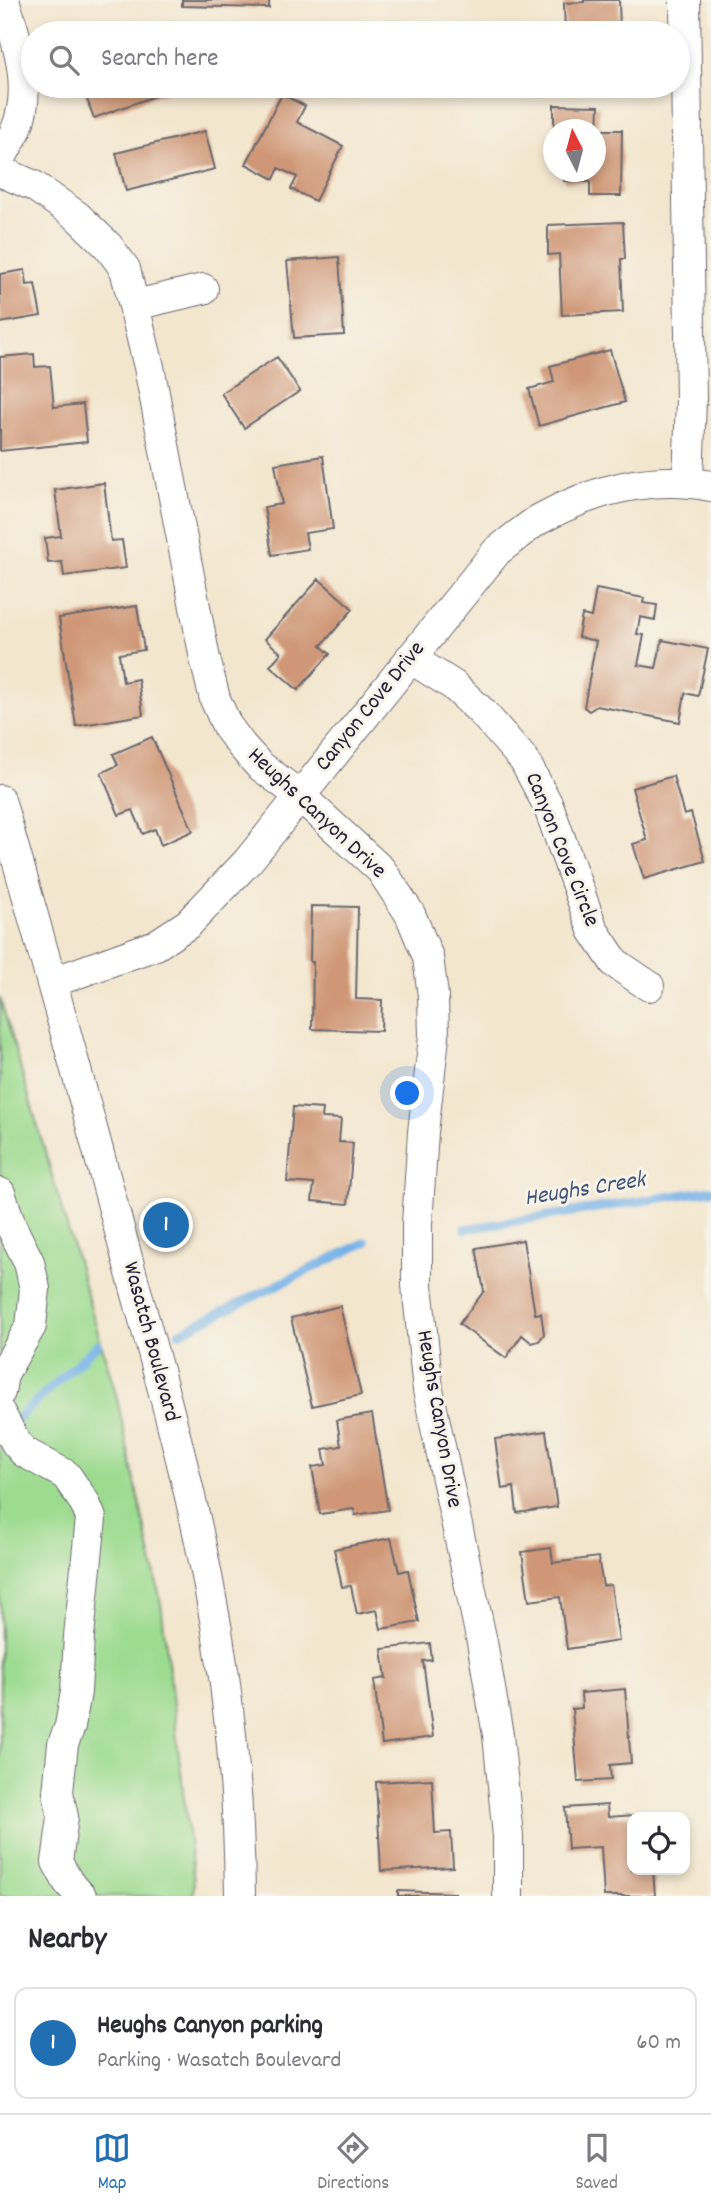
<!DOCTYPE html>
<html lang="en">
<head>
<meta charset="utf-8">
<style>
	:root { --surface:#fff; --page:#f2f2f3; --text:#2b2b33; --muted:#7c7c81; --line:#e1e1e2; --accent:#1f6fb2 }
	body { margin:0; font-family:Dekko,sans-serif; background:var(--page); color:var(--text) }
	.controls { position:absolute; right:21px; bottom:21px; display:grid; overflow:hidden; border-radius:14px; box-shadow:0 4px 10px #0003 }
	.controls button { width:63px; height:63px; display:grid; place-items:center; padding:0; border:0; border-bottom:2px solid var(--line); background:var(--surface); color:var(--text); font:35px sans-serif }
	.compass { position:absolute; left:543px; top:119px; width:63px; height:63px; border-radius:50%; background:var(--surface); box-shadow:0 4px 10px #0003; rotate:354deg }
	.you { position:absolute; left:408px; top:1094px; width:24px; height:24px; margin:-18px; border:5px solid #fff; border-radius:50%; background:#1a73e8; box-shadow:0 0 0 10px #1a73e833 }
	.badge { display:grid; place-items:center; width:46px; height:46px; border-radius:50%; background:var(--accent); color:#fff; font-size:23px; font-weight:700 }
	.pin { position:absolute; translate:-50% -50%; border:4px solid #fff; box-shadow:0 2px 7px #0006 }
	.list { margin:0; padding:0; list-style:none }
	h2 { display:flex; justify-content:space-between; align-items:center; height:91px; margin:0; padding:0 28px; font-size:30px }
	h2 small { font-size:23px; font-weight:400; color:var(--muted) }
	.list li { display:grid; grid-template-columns:46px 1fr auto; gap:21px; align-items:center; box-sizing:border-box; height:112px; margin:0 14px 14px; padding:0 14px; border:2px solid var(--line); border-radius:14px }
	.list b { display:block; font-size:26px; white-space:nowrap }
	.list p { margin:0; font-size:23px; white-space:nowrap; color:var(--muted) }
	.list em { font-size:23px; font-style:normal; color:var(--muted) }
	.icon { flex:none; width:38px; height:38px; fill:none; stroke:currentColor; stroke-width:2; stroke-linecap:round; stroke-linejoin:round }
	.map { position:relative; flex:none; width:711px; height:1896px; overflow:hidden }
	.search { position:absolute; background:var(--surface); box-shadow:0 4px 10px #0003; left:21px; right:21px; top:21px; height:77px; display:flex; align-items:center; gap:18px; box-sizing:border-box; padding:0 24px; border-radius:38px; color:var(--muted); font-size:26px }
	.sheet { height:217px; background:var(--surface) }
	nav { display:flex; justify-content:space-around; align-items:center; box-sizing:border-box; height:98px; border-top:2px solid var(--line); background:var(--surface); font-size:19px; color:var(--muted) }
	nav a { display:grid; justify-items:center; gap:4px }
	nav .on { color:var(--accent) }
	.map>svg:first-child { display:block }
</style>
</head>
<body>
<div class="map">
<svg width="711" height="1896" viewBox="0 0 711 1896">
	<rect width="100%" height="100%" fill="#f7f3e8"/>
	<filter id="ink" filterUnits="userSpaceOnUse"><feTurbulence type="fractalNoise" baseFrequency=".0143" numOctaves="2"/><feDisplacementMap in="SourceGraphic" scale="14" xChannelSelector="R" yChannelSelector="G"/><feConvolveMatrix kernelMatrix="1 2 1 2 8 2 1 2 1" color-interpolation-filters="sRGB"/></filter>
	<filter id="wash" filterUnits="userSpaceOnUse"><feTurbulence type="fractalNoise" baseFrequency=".00686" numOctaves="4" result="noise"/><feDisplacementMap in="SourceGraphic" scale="28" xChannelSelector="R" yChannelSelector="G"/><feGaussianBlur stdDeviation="1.57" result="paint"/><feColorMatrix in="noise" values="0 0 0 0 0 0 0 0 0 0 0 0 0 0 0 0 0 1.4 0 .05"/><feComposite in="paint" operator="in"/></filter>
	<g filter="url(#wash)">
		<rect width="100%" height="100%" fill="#f3e6ce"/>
		<!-- green -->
		<path fill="#9cdb90" stroke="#5f7e66" stroke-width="2" d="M0,998L116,1394L161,1603L194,1883L193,1896H0Z"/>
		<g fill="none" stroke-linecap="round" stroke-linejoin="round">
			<!-- stream -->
			<path stroke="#76b2e8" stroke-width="9" d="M465,1229L711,1190
				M179,1333L366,1242
				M12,1424L98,1344"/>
		</g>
		<g id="blocks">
			<!-- building -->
			<path fill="#cf9777" d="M182,0H269V8L182,6Z
				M584,0H619L620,33H565L564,3L584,2Z
				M82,86H182L94,118Z
				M282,94L305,106L297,122L343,146L315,201L291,189L297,177L279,168L274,179L246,164Z
				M554,105L599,106L598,130H622L621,196H590V182L564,181V172H596V130H554Z
				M205,131L215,169L126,191L116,153Z
				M623,222L625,259H621L623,312L562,315L559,254L548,255V225Z
				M339,257L344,335L294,338L287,261Z
				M25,270L27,285L35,284L41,316L0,323V274Z
				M610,350L625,402L539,426L529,389L554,382L550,366Z
				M34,354L35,367L50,366L54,407L83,404L87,442L0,451V357Z
				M277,357L300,391L244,428L221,393Z
				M323,456L333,529L305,533L308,549L272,555L264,507L282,504L275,464Z
				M104,483L111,541L122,540L126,568L64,576L62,562L48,563L45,538L61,536L55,490Z
				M319,579L353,609L321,646L330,654L298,690L270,666L281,653L265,639Z
				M596,589L644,598L643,603L657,605L655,620L640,617L637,634L644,635L638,665L656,668L662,640L708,649L698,696L685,693L680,722L597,706L589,711L584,707L596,641L578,637L582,615L591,617Z
				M137,606L144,650L119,654L123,682L138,679L143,715L76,726L59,618Z
				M152,737L193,831L161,845L155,829L143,834L133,810L119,815L101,773L118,765L113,754Z
				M673,776L684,815L691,813L705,861L644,879L633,844L647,840L632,788Z
				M311,906L358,907L356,999L382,1000L381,1031L312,1029L313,962H310Z
				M293,1107L323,1109L322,1118L341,1119L339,1142L353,1143L348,1204L312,1201L314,1184L287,1182Z
				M523,1240L535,1314L541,1313L544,1334L539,1341L532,1343L522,1335L506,1358L459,1324L484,1291L476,1248Z
				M340,1306L361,1395L312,1406L291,1318Z
				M372,1414L388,1510L355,1515L354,1509L320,1514L312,1467L326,1465L323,1449L341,1446L337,1420Z
				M546,1431L557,1507L517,1513L514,1487L502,1489L495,1439Z
				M391,1538L399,1572L408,1570L419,1622L381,1629L377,1610L357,1614L351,1586L342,1587L334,1549Z
				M551,1548L553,1563L598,1557L603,1586L611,1585L619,1641L567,1649L560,1597L529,1601L522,1552Z
				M430,1643L432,1660L423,1661L433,1737L382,1744L374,1680L386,1678L382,1649Z
				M625,1689L631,1763L610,1765L611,1780L578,1782L572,1709L582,1708L581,1693Z
				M432,1779L435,1833L451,1832L453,1867L381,1871L376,1782Z
				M607,1805L608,1817L649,1814V1817H632V1870H653L655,1896H604L601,1847L568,1849L565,1808Z
				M398,1891L455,1893L454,1896H398Z"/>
		</g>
	</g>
	<g filter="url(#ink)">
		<use href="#blocks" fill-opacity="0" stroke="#6b676e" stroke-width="2"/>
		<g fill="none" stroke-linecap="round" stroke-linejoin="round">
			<defs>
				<path id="minor" d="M685,0L691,400L688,481
					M0,160C5,150 11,140 16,130C34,87 17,41 4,0
					M0,171L34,186L77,216L108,246L125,269L149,367L205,659L215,699L227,726L241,745L259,765L299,795L381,870L410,914L428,957L433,996L434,1037L423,1132L417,1224V1285L428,1390L482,1642L498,1735L508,1836V1896
					M135,305L203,289
					M410,658L453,685L482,712L524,760L548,805L593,930L615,963L649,986
					M0,800C45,956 88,1112 130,1269C158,1370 187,1472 207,1576C228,1681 239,1789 240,1896
					M53,982L156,945L188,924L248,861L497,551C511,541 525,528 540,519C592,490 652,474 711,486
					M0,1193L12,1228L29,1262L35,1289L31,1326L3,1374L0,1392
					M0,1413L16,1443L24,1452L66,1475L85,1503L91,1518L79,1636L76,1692L70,1726L63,1744L58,1792L63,1817L57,1862L68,1882L81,1896"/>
			</defs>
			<!-- minor casing -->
			<use href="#minor" stroke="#6b676e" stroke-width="32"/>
			<!-- minor -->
			<use href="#minor" stroke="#fff" stroke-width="30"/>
		</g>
	</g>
	<g text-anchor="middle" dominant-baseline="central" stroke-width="6" stroke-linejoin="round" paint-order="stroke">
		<!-- street labels -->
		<g font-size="23" fill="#22223b" stroke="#f7f3e8">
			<text transform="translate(371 707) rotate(-51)">Canyon Cove Drive</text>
			<text transform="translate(316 814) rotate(43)">Heughs Canyon Drive</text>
			<text transform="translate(561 850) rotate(68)">Canyon Cove Circle</text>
			<text transform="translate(150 1342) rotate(75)">Wasatch Boulevard</text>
			<text transform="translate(438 1419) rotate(80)">Heughs Canyon Drive</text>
		</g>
		<!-- water labels -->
		<g font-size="24" font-style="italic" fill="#3f5478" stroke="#f7f3e8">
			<text transform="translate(585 1190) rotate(-9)">Heughs Creek</text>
		</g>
	</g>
</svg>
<div class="controls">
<button><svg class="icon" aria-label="locate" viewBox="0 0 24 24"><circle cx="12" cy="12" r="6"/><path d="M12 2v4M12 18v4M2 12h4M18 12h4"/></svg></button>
</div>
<svg class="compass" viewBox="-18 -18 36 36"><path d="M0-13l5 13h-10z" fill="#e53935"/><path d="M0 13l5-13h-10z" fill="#7c7c81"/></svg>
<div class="you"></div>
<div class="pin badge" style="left:166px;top:1225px">1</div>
<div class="search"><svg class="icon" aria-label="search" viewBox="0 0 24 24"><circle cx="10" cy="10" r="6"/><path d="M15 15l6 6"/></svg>Search here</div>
</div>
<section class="sheet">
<h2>Nearby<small></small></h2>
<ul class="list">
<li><span class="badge">1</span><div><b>Heughs Canyon parking</b><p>Parking · Wasatch Boulevard</p></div><em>60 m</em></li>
</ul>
</section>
<nav>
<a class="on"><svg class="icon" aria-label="map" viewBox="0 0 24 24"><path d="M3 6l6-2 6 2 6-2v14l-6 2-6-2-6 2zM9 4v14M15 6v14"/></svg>Map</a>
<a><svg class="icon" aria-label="directions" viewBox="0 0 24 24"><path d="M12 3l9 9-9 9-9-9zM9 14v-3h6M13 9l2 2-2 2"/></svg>Directions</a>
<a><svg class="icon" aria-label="saved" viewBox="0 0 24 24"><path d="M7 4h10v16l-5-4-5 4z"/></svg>Saved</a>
</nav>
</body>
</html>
